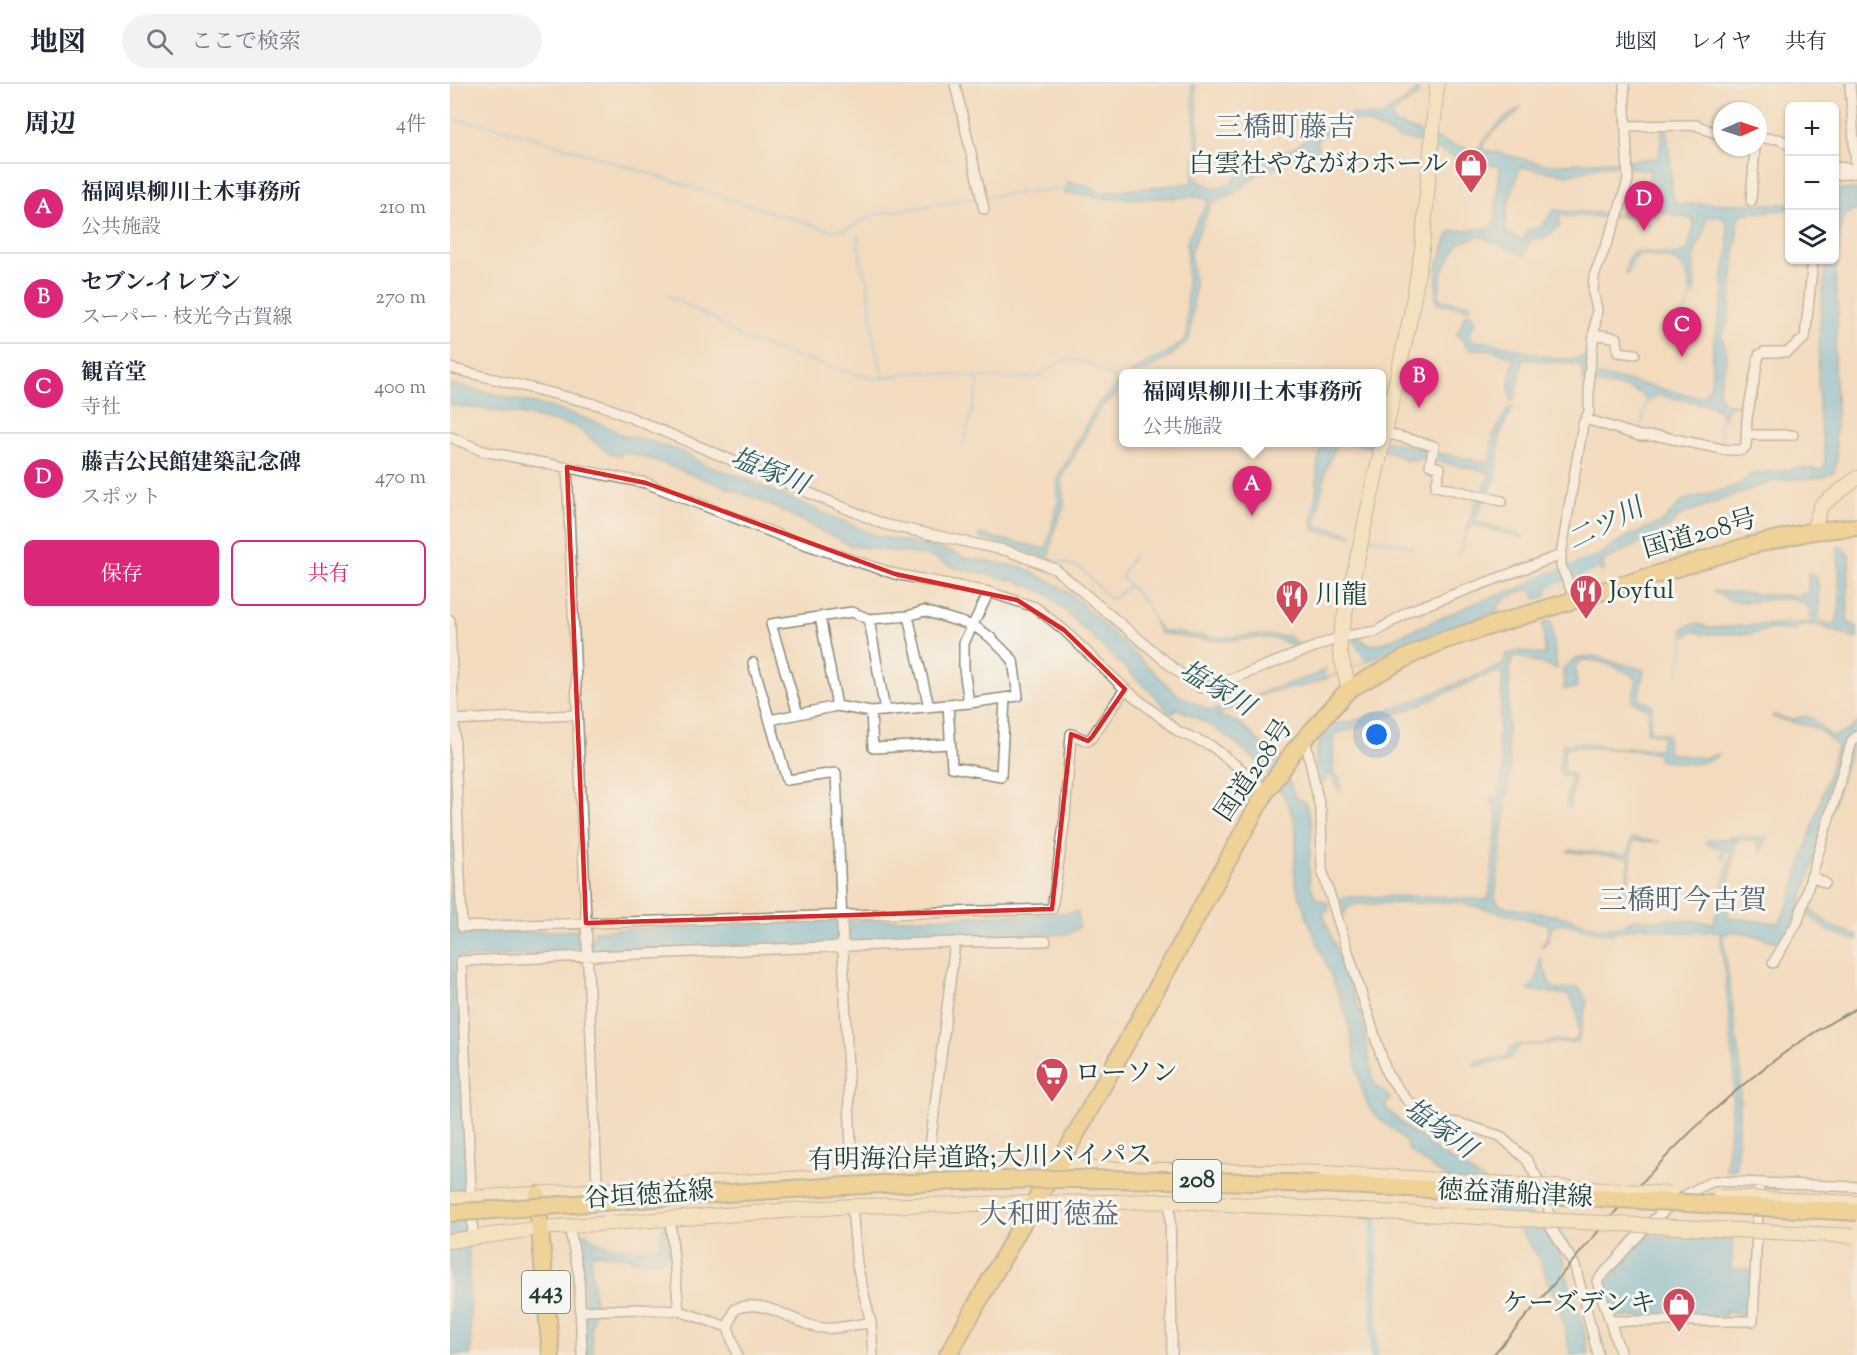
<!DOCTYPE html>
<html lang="ja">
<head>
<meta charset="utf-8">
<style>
	:root { --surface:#fff; --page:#f2f2f3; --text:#1f2937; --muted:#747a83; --line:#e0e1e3; --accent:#db2777 }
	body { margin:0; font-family:"Sorts Mill Goudy","Noto Serif JP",serif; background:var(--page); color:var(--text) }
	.controls { position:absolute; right:18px; top:18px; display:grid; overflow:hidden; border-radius:9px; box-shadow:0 2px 4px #0004 }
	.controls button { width:54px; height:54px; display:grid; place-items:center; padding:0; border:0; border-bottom:2px solid var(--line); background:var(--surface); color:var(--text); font:30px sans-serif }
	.compass { position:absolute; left:1263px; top:18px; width:54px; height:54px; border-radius:50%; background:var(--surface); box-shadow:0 2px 4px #0004; rotate:87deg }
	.you { position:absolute; left:927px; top:651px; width:21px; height:21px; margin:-15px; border:4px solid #fff; border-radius:50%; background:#1a73e8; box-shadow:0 0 0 9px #1a73e833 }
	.badge { display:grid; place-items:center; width:39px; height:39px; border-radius:50%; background:var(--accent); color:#fff; font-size:20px; font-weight:700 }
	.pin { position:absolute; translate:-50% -50px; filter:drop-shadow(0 2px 3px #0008) }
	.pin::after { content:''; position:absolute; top:32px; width:21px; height:18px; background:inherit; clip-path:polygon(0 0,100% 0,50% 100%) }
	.popup { position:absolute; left:669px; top:285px; width:267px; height:78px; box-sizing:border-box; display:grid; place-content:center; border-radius:9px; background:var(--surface); filter:drop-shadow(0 2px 4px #0005); font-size:20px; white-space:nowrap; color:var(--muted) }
	.popup b { font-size:22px; color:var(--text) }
	.popup::after { content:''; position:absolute; left:50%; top:100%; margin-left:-12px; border:12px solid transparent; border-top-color:var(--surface) }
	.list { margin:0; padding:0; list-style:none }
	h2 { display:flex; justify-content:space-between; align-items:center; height:78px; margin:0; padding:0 24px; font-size:26px }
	h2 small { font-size:20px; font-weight:400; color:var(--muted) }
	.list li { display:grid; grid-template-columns:39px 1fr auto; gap:18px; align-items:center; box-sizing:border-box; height:90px; padding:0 24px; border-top:2px solid var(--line) }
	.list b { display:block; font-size:22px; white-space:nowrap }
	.list p { margin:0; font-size:20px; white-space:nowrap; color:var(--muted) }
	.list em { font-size:20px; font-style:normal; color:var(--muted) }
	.actions { display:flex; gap:12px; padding:18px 24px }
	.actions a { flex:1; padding:14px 0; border:2px solid var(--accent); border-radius:9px; text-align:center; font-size:21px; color:var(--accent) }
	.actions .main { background:var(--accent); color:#fff }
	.icon { flex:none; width:33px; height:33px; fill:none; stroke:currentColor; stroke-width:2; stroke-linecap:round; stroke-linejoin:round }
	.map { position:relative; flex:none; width:1407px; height:1271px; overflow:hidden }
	header { display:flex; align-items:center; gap:36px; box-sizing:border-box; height:84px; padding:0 30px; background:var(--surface); border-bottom:2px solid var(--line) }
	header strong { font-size:28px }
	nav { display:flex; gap:33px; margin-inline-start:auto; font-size:21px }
	.search { width:420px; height:54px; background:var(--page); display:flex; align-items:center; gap:15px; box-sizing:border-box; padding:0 21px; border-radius:33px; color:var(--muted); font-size:22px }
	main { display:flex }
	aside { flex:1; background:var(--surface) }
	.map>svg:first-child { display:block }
</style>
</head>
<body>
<header>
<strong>地図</strong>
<div class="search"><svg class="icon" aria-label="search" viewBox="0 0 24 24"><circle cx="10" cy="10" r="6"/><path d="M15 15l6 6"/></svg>ここで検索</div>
<nav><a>地図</a><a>レイヤ</a><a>共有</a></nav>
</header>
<main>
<aside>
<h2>周辺<small>4件</small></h2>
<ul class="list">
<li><span class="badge">A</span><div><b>福岡県柳川土木事務所</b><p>公共施設</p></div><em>210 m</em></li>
<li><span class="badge">B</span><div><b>セブン-イレブン</b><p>スーパー · 枝光今古賀線</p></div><em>270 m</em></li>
<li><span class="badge">C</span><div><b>観音堂</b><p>寺社</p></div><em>400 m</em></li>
<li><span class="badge">D</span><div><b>藤吉公民館建築記念碑</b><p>スポット</p></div><em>470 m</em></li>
</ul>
<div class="actions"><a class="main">保存</a><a>共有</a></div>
</aside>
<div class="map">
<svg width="1407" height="1271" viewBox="0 0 1407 1271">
	<rect width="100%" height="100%" fill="#f6f6f2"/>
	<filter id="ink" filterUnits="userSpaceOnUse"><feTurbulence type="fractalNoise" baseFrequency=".0167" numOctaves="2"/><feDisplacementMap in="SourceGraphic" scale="12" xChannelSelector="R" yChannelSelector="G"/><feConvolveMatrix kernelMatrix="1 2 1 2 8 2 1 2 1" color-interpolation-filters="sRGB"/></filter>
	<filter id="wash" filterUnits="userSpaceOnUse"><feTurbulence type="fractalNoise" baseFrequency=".008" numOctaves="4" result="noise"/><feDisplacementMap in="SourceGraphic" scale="24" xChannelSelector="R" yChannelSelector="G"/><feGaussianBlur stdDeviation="1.35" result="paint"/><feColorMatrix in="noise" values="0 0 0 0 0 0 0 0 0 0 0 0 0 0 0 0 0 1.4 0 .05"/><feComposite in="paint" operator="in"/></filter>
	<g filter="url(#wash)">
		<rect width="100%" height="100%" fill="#f3dbbd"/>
		<!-- water -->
		<path fill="#69bfe6" stroke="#447e8d" stroke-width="1.5" d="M741,0H745L750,62L747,92L751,99L766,105L781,98L805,79L846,63L881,36L902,30L931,33L965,9L968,0V11L943,29L941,33L945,39L1006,62L1026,66L1052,36L1070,24C1065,37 1037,44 1032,65L1097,81L1209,74L1212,46L1217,45L1223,114L1226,120H1339L1340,125L1289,130L1279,229L1276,244L1271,250C1273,258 1277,264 1277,273C1277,284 1260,310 1275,318C1281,322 1291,319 1296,321L1279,322L1273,336L1268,325L1263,322L1207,311L1198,318C1189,299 1159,305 1142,299V292H1154L1249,313L1254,311L1261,302L1263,262L1274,210L1273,191L1279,168L1277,140L1272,133H1257C1254,138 1256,146 1253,151C1239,174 1244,183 1245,208L1243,211C1238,205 1239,200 1238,193C1233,173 1206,172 1190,170L1182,178L1178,190H1175L1178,174L1185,167L1227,171L1238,166L1244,140L1242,135L1208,127V104L1200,99L1199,86L1180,85V81L1151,82L1118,91L1070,83L1058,121L1055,148L1072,157L1079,146L1091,143L1104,126L1166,130L1164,133L1109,132L1110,142L1093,155L1082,154L1073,171L1030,152L1009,159L992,187L989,213L991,216L1021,220L1020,225L986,219L987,182L999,151L1003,147L1041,144L1045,137L1050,85L1047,82L1022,80L970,58L948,54L918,39L905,36L894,37L867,56L869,70L858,64L824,85L807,90L784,110L762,119L740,168L745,201L740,254C730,268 696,290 681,289C697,274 723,271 737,252V156L759,116L747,113L659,115L622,109L615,110L618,98L642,103L651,109L742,99L747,63Z
			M1407,105V126L1395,131L1392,138L1385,196L1388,224L1384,284L1387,328L1385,351L1387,374L1384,388L1374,393L1323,397L1233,430L1227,434L1225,439C1203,455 1177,465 1153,477L1154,487H1150L1149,482L1124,490L1123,488L1176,453L1214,437L1232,417L1286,402L1303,390L1353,384L1373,386C1379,376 1369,342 1369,327C1367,277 1370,226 1376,177L1384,176L1385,106Z
			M1193,120H1205V132L1170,133L1173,123Z
			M1016,229L1024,232V239L1019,251L1023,257C1060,257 1098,282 1135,273L1140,260L1137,297L1133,298L1131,281L1073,275L1065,314L1061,317L1059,302L1064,273L1042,266L1019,265L1007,250Z
			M673,297V306L651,323L612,393L614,422L604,447L599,474L529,454V450L596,465L608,418V392L648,320Z
			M0,300L99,323L146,338L175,352L191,354L235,369L256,382L286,391L427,452L503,468L514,474L572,483L601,498L622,511L727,610L760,627L788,620L818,606L862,592L875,586L904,555L908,554L921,561L935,558L1031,517L1105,491L1107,497L1100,500L1095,513L1086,515L1082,506C1069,507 1057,512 1048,522V527L984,549L860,601L819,608L767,631L791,640L823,670L839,696L845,713L855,718L862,740L859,783L860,800L866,815L877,818L879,824L873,830L912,933L923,996L927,1004L934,1007L940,1015L934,1022L962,1049L969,1051L983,1065L1072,1120L1095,1144L1115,1178L1114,1184L1132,1236L1139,1271H1121L1107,1212L1102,1209L1089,1174L1071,1147L959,1067C954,1045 925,1040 916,1017C905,988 904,957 895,928C881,885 858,845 846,800C841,780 850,758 844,737C831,687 771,642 725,624L724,629L720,630L710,617L596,509L566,497L503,483L479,472L402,462L310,416L201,375L174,368L171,372L160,370L125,342L75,331L0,321Z
			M1059,323L1063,324L1050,349L1046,395L1025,434L1028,438L1073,452L1072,454L1025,441L1018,446L1009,470L1025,420L1040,391L1038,388L972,374L956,377L944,369L901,359L931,356L1036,379L1041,376L1043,352Z
			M873,359H887L875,388L866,439L868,442L902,449L901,452L864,447C860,433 865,423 866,409C868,389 865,379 873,359Z
			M1391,461L1399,472L1397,538L1407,543V555L1366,541H1352L1342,547L1321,545L1301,550H1253L1244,547L1235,552L1232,547C1237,538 1250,539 1259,544L1361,538V526C1345,504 1306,522 1283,517C1277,516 1270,509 1262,507L1349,512L1358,508V489L1367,492L1370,520L1368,535L1375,539L1386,540L1390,520L1388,462Z
			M704,537L712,547L768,554L805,551L838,552L852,563L847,566C828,546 795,557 770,557C750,556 729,553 709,549Z
			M1101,537L1107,585L1068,572L1062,575L1060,585L1057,654L1060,688L1045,813L1048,820L1055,823L1120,834L1148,844L1170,842L1185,835L1207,837L1219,835L1264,839L1281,768L1277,765L1274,775H1270L1272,764L1256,760L1257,756C1267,756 1275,755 1285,752C1296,750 1307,757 1318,752L1311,769L1306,757L1291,755L1286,758L1276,816H1279L1277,834L1329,839L1340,817L1387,662C1363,636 1353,643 1322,633L1323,631L1342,636C1368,624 1365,646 1384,652L1399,646L1407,638V648L1345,836L1331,858C1312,857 1291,841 1273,851L1291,988L1286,1085L1276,1086L1285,990C1280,951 1278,909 1272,869C1271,862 1272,852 1269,847L1231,849L1192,842L1159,850L1111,839L1102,843L1098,857L1090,865L1098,850L1097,840L1006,818L907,820L898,823L894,831L889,815L897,813L978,812L1035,816L1039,813L1048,732L1040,712L1049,713L1053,684L1048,658L1053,590L1047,588L1031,593L962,624L884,651L883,691L890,694V707L879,690L876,691V697L870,700C863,669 863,661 886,639L900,638L953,621L1050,582L1054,578L1056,570L1071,567L1095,571L1093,539Z
			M1144,572L1194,586L1189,612L1190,616L1203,621L1199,647L1218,650L1217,669L1253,674L1270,670C1252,685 1231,679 1209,676L1208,669C1199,667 1125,662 1117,664L1114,667L1113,687L1124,691L1120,724L1116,723L1121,693L1112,691L1109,685L1113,660L1135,659L1155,663L1210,665L1213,652L1197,648L1199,625L1182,617L1187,596C1176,584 1149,576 1133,576L1125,582L1127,604L1114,605L1113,584L1128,574Z
			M0,658L9,850L134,846L135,855L144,854V847L387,836L388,845H398V837L628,828L629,843L618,850L398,859V851H388V860L143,868L142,860L135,861V869L9,874L18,1105L0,1106Z
			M1182,754L1210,758L1183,757L1179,798L1172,814L1180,777L1178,774L1118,768L1120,766L1177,771Z
			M1359,824L1383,843L1407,851V856L1380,848L1356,829Z
			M1090,872L1100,901L1108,906L1129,903L1137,917L1128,958L1071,961L1059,975L1024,982L1025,978L1057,972C1062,953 1078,964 1092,960C1097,959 1100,956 1106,956C1115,956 1121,960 1128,953L1127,927L1119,911L1078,906L1087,896Z
			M0,1121L18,1123L21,1271H0Z
			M218,1143L219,1170L211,1177L182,1176L179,1173L144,1169L141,1175L145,1223L141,1245L143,1271H135L134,1190L124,1150L137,1149C149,1167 185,1164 205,1164L210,1161L212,1144Z
			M1197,1151L1283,1155L1281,1185H1301L1300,1231L1275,1228L1276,1232L1165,1233L1159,1220L1156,1200Z"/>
		<!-- pier -->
		<path fill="#f3dbbd" d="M902,556L915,578L876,593L877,579L895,559Z"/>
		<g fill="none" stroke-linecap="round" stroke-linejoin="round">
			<!-- stream -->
			<path stroke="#69bfe6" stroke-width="2" d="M0,35L38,41L102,59L379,146H395L426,130L528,114
				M868,70L877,83
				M533,113L617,104
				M1197,144L1198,129
				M408,152L411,180L418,197L424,258L434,295
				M218,212L264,235L293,255L383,284L425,295L466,288L541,294H583L591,291L611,277L623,276L634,277L670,298
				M1210,246L1216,238C1232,237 1240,222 1242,208
				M1272,336L1270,344L1272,356
				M1191,344L1197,314
				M513,361L529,300L525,293
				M916,453L963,463
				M683,472L671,493L696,520L704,537
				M602,475L631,484L661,516L676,504H683
				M1229,588L1235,552
				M1091,1087L1096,1097
				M1107,1118L1108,1131
				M1110,1142L1124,1172
				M1130,1185L1138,1198"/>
			<!-- canal -->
			<path stroke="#69bfe6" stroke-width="8" d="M924,1135V1271"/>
			<!-- river -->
			<path stroke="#69bfe6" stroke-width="15" d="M1087,500L1141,481"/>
		</g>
	</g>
	<g filter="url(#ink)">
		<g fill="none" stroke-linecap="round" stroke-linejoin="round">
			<defs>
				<path id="street" d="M505,0L534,125
					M1400,1L1406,85
					M1176,42L1246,41L1272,52
					M1308,54L1329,55L1340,61
					M1384,83L1407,85
					M1384,91L1405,89
					M1301,117L1305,63
					M1145,250L1167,254L1168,268L1185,270
					M0,284L153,322L433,440L558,467L605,485L732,591L751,604L766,601L890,553L927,547L959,527L1111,471
					M1136,335L1190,352H1209L1277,366H1292L1296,362L1297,334L1309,271L1314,268H1337L1355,254L1363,176
					M936,349L984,362L980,381L990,384L986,402L1052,417
					M1297,351H1343
					M0,353L33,367L196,399L339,455L445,490L539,508L585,523L614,546L675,605L729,648L760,661L805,696L815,709
					M117,383L147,1098
					M1125,515L1111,482V471L1133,340L1139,328V291L1147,225L1143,208L1144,192L1167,133L1178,96L1174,0
					M458,532L479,623
					M370,533L387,622
					M419,535L435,627
					M0,536L12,843L602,825L615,734L621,650L638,657L642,653L675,605
					M303,579L337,696L386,689L402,1090
					M498,621L502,683L551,692L555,614
					M421,628L423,664L500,660
					M348,630L321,540L402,528L419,535L458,532L474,527L524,542L540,553L563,576L568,612L519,619
					M0,636L127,631
					M320,636L387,622L421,628L519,619L514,585V559L539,508
					M855,654L871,729L872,786L937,990L957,1016L984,1038L1009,1039L1050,1052L1077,1076L1098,1114L1100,1142L1125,1182L1148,1271
					M1361,792L1375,799
					M1323,879L1348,837L1402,657L1407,652
					M477,1087L505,858L596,857
					M720,1117L722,1271
					M402,1122L407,1181L421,1239L423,1271
					M220,1134L229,1227L278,1243
					M119,1142L129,1191L132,1271
					M23,1153L11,877L505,858
					M132,1227L186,1225L229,1227
					M1161,1237H1303L1309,1100
					M287,1271L278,1243L285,1225C313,1213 341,1237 366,1243C384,1247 402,1240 421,1239
					M1171,1271L1147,1197C1185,1156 1211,1118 1264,1097L1407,1103"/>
				<path id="secondary" d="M1363,447L1371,422L1407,394
					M899,605L890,569V553L961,230L972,165L987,0
					M0,1115L477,1087L607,1084L876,1089
					M0,1157L91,1144L402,1122L720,1117L875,1125"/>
				<path id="highway" d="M87,1111L101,1271
					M498,1271L585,1117L607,1084L815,709L844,667L899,605L967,568L995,556L1298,462L1363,447L1407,443"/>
			</defs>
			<!-- street casing -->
			<use href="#street" stroke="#898c78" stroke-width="12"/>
			<!-- secondary casing -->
			<use href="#secondary" stroke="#898c78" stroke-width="16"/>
			<!-- highway casing -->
			<use href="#highway" stroke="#898c78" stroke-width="20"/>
			<!-- street -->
			<use href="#street" stroke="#fff" stroke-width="9"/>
			<!-- secondary -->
			<use href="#secondary" stroke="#f6e9c3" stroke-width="14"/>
			<!-- highway -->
			<use href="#highway" stroke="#e9c769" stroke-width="16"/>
			<!-- rail -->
			<path stroke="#1f3d34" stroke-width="2" d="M1043,1271C1152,1146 1256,1002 1407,924"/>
			<defs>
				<path id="secondary-bridge" d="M876,1089L1221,1110
					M1270,1113L1407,1119
					M875,1125L1403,1152"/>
				<path id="highway-bridge" d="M0,1129C205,1115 409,1096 615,1095C879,1095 1143,1115 1407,1128"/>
			</defs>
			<!-- secondary-bridge casing -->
			<use href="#secondary-bridge" stroke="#898c78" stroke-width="16" stroke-linecap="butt"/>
			<!-- highway-bridge casing -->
			<use href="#highway-bridge" stroke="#898c78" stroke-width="20" stroke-linecap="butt"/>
			<!-- secondary-bridge -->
			<use href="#secondary-bridge" stroke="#f6e9c3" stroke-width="14"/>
			<!-- highway-bridge -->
			<use href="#highway-bridge" stroke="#e9c769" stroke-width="16"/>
		</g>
	</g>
	<!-- marked area -->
	<path d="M0 0H1407V1271H0ZM117,383L196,399L445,490L567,516L614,546L675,605L642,653L638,657L621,650L602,825L136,839Z" fill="#f3dbbd" fill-opacity=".55" fill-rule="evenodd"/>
	<path fill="none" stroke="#d62828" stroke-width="4.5" stroke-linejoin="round" d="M117,383L196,399L445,490L567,516L614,546L675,605L642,653L638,657L621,650L602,825L136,839Z"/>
	<!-- icons -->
	<defs>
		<symbol id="shop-pin" viewBox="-11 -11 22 30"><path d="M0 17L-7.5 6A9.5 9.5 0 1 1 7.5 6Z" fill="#d1495b" stroke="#f6f6f2"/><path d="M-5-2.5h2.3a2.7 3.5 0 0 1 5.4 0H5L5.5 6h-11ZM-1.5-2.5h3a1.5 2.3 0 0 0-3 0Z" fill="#fff"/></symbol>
		<symbol id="restaurant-pin" viewBox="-11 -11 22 30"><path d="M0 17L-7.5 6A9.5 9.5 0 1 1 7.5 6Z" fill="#d1495b" stroke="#f6f6f2"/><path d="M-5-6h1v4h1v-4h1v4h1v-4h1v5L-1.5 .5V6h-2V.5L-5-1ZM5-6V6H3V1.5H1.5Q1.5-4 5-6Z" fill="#fff"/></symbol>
		<symbol id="supermarket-pin" viewBox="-11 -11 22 30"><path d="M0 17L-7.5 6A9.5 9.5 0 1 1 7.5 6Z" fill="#d1495b" stroke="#f6f6f2"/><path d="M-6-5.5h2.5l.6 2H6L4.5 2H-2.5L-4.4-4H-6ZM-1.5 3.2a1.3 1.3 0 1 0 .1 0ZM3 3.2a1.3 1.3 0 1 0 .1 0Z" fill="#fff"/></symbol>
	</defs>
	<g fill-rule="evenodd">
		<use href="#shop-pin" x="1002" y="62" width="38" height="52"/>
		<use href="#restaurant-pin" x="1117" y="488" width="38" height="52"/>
		<use href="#restaurant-pin" x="823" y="493" width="38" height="52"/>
		<use href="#supermarket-pin" x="583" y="971" width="38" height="52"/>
		<use href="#shop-pin" x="1210" y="1201" width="38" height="52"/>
	</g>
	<g text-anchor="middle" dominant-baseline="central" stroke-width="6" stroke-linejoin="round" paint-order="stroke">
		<!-- shield labels -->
		<g fill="#f6f6f2" stroke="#60746d" stroke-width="1.5">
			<rect x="723" y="1076" width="48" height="42" rx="4.5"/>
			<rect x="72" y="1187" width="48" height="42" rx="4.5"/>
		</g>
		<g font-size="24" font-weight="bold" fill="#1f3d34">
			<text x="747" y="1097">208</text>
			<text x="96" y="1208">443</text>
		</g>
		<!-- poi labels -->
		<g font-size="26" fill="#1f3d34" stroke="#f6f6f2" text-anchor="start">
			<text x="998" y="81" text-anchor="end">白雲社やながわホール</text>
			<text x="1159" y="507">Joyful</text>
			<text x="865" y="512">川龍</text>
			<text x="625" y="990">ローソン</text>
			<text x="1206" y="1220" text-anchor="end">ケーズデンキ</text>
		</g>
		<!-- street labels -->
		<g font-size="26" fill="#1f3d34" stroke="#f6f6f2">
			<text transform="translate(1250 451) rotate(-16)">国道208号</text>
			<text transform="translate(805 687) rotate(-56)">国道208号</text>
			<text transform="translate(530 1075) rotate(-1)">有明海沿岸道路;大川バイパス</text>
			<text transform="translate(1065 1111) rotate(3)">徳益蒲船津線</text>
			<text transform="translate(199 1112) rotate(-4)">谷垣徳益線</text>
		</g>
		<!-- water labels -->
		<g font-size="27" font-style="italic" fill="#325e60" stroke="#f6f6f2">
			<text transform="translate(319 389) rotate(22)">塩塚川</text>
			<text transform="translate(1156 442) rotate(-27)">二ツ川</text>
			<text transform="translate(766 606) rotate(31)">塩塚川</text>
			<text transform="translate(989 1046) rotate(36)">塩塚川</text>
		</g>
		<!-- quarter labels -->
		<g font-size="28" fill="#596671" stroke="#f6f6f2">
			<text x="835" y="45">三橋町藤吉</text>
			<text x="1233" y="818">三橋町今古賀</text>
			<text x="599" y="1132">大和町徳益</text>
		</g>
	</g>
</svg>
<div class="controls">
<button>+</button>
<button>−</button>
<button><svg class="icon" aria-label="layers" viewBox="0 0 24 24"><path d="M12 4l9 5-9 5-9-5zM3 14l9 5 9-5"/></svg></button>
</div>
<svg class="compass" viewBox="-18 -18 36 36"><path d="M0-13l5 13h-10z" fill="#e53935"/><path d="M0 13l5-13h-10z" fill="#747a83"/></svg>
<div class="you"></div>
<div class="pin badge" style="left:802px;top:432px">A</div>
<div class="popup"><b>福岡県柳川土木事務所</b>公共施設</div>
<div class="pin badge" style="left:969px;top:324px">B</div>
<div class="pin badge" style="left:1232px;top:273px">C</div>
<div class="pin badge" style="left:1194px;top:147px">D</div>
</div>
</main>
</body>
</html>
